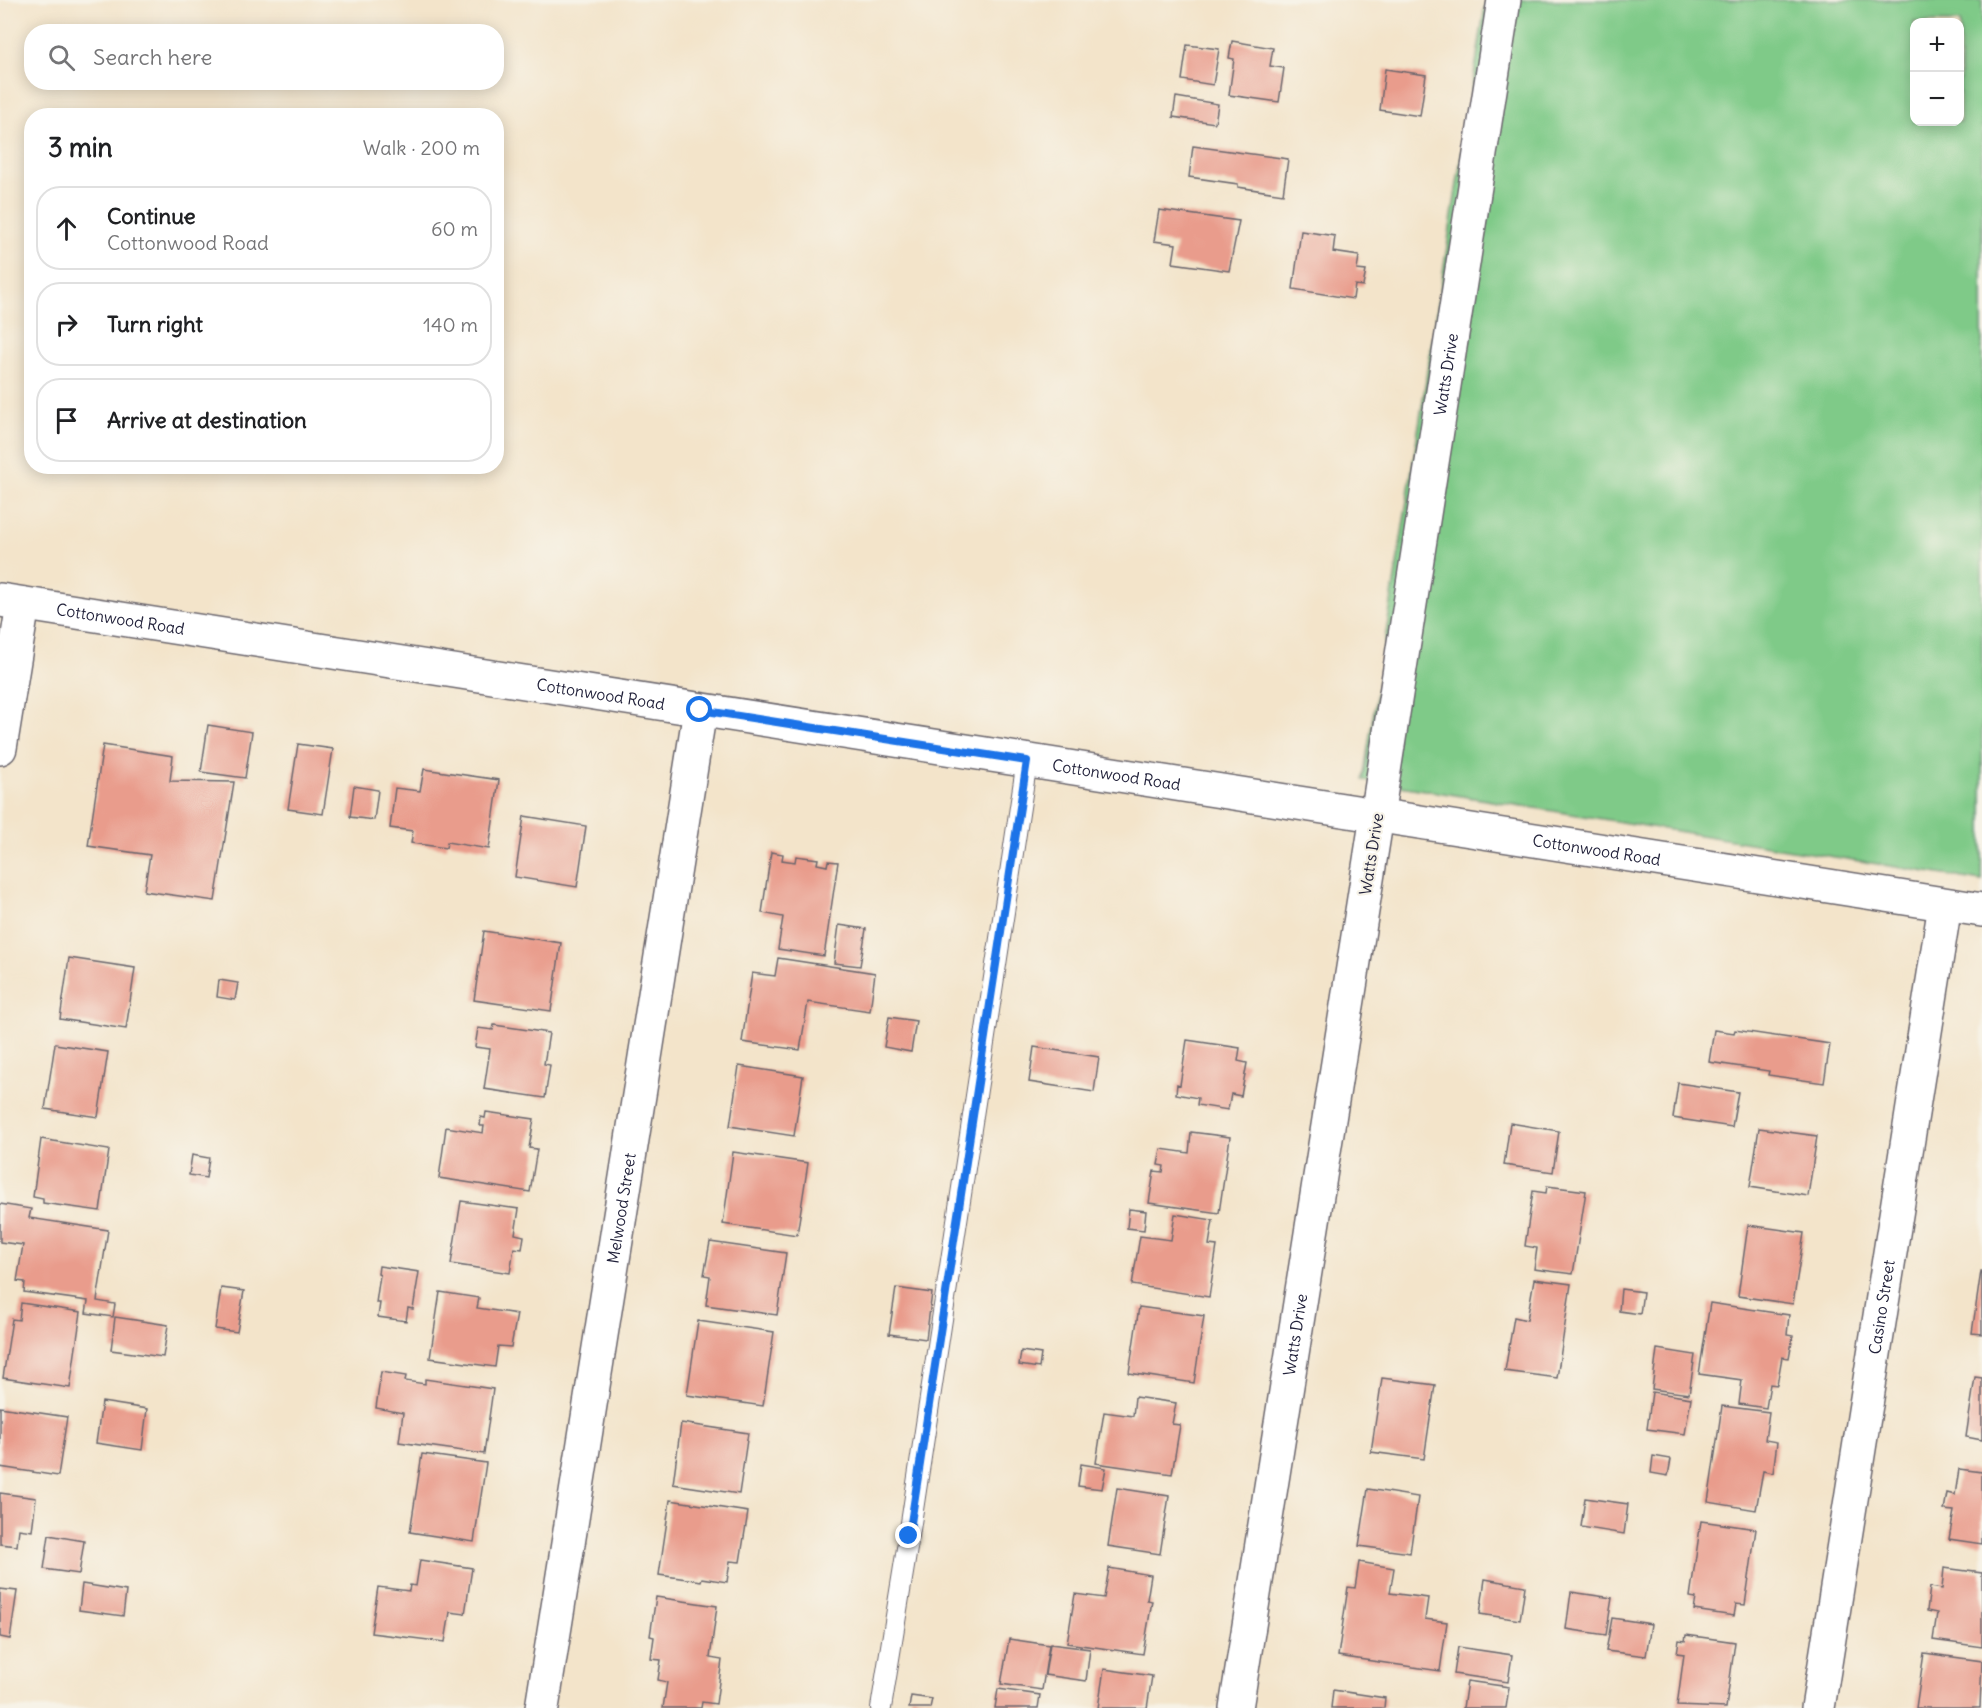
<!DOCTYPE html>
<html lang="en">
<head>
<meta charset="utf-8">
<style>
	:root { --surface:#fff; --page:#f2f2f2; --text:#202124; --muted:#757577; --line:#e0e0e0 }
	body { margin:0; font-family:Delius,sans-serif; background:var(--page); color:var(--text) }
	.controls { position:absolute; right:18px; top:18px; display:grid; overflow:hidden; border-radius:12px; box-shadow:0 3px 15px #0003 }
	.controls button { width:54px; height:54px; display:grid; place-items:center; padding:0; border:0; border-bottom:2px solid var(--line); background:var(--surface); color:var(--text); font:30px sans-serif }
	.stop { position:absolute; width:18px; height:18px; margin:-14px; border:4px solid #1a73e8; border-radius:50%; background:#fff }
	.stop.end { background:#1a73e8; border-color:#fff; box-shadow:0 2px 6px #0008 }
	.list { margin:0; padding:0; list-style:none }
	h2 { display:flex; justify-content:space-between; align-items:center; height:78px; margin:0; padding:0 24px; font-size:26px }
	h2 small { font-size:20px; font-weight:400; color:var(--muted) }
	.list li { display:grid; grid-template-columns:39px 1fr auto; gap:18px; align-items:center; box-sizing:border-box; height:84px; margin:0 12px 12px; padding:0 12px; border:2px solid var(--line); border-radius:24px }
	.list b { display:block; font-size:22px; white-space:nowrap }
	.list p { margin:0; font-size:20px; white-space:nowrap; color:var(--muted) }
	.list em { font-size:20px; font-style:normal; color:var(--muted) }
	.icon { flex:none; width:33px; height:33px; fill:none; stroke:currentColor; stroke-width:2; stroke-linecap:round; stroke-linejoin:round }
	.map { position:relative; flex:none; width:1982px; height:1708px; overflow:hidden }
	.search { position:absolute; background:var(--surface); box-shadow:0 3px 15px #0003; left:24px; top:24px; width:480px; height:66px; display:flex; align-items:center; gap:15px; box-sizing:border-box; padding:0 21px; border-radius:24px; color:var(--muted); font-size:22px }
	.panel { position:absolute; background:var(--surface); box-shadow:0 3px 15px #0003; left:24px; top:108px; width:480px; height:366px; border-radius:24px }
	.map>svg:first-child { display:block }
</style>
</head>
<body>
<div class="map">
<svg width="1982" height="1708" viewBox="0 0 1982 1708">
	<rect width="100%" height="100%" fill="#f7f3e8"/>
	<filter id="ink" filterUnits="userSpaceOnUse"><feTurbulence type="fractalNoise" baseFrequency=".0167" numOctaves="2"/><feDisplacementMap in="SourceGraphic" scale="12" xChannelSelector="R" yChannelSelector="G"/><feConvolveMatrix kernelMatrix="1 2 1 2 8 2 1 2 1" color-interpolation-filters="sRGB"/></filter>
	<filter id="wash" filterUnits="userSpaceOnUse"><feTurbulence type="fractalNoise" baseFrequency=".008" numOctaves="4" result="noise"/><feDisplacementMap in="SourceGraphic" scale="24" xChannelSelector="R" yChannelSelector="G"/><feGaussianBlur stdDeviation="1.35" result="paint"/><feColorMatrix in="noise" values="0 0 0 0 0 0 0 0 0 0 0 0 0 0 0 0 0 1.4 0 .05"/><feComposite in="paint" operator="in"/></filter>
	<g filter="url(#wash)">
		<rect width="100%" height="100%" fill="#f3e4ca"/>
		<!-- green -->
		<path fill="#7fca88" stroke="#507662" stroke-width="1.5" fill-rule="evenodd" d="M1486,0H1982V881L1363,780ZM1914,22H1960V122H1914Z"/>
		<g id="blocks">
			<!-- building -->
			<path fill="#e99c8c" d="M1232,41L1273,48L1270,66L1284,68L1279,102L1229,95L1234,59L1229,58Z
				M1187,45L1219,49L1213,85L1182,80Z
				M1385,69L1426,75L1420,116L1380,110Z
				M1176,97L1218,104L1215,123L1173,117Z
				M1193,146L1288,159L1283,194L1238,187V184L1189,177Z
				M1159,210L1239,221L1229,271L1173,263L1176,244L1154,241Z
				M1301,231L1335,236L1333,252L1359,256L1357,270L1366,271L1363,286L1355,285L1353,299L1293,289Z
				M208,725L252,732L245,778L201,772Z
				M298,744L333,749L323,814L288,809Z
				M103,745L173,756L170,781L234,782L215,901L144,891L150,855L88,846Z
				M424,769L499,780L489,849L447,842L446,848L411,843L413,831L390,828L395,788L420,791Z
				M354,786L378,790L374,820L350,817Z
				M524,816L586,826L577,887L515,877Z
				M771,852L783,854L782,860L795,862L796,856L818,859L817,864L827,866L828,861L838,862L824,956L778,949L783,917L762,913Z
				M839,925L866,929L860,966L834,963Z
				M484,931L561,943L551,1011L474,1000Z
				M69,958L135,968L126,1029L60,1019Z
				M778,958L875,973L870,1011L808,1002L800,1050L742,1042L752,973L775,976Z
				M219,980L238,983L235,1000L217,997Z
				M889,1017L916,1021L911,1052L884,1047Z
				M494,1025L549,1033L544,1064L550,1065L545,1098L484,1089L490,1049L475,1047L478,1028L493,1030Z
				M1714,1030L1734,1033L1735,1030L1830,1044L1824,1083L1768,1075L1769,1071L1709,1062Z
				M1187,1040L1240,1048L1238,1061L1247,1063L1241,1096L1231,1094L1228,1110L1197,1105L1198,1098L1176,1094L1177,1084L1180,1085Z
				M55,1044L108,1052L98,1117L45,1109Z
				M1034,1047L1099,1057L1094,1092L1029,1082Z
				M739,1066L803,1076L794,1136L730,1126Z
				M1678,1083L1738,1092L1732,1127L1673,1118Z
				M486,1112L534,1119L529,1148L537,1149L530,1192L439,1178L446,1127L483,1133L484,1126H480L481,1117L485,1118Z
				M1510,1123L1559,1131L1553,1172L1504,1165Z
				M1759,1128L1817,1136L1808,1196L1750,1187Z
				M1191,1132L1230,1137L1219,1213L1149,1203L1154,1171L1163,1172L1164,1166L1158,1165L1161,1149L1189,1153Z
				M41,1139L109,1150L100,1211L43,1203V1199L33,1197Z
				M733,1152L808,1163L797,1235L723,1224Z
				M192,1155L209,1158L206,1178L189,1175Z
				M1547,1186L1586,1191L1573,1274L1534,1269L1537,1248L1525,1246L1533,1191L1546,1193Z
				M461,1201L519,1209L515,1234L524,1236L522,1249L514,1248L510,1273L451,1264Z
				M0,1204L31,1209L29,1218L108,1230L97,1301L115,1304L113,1317L86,1313L88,1301L24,1292L25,1282L17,1281L23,1245L0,1242Z
				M1129,1209L1146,1211L1144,1230L1127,1228Z
				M1175,1214L1213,1220L1209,1245L1217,1246L1209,1297L1132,1285L1140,1236L1171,1240Z
				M1748,1225L1804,1233L1793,1304L1738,1296Z
				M710,1242L786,1253L777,1315L706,1305L710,1276L704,1275Z
				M379,1266L419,1272L413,1309L408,1308L406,1321L378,1317L380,1303H376L380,1275L378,1274Z
				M1981,1271H1982V1334L1972,1333Z
				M1534,1279L1571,1284L1557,1378L1505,1371L1514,1317L1527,1320Z
				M221,1288L244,1291L237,1332L215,1329Z
				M896,1288L932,1293L926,1339L889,1334Z
				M1621,1289L1643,1292L1640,1314L1619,1311Z
				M440,1292L479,1298L477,1308L517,1314L511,1347L498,1346L495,1367L430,1358Z
				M21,1303L81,1312L70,1388L3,1378L12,1319L19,1320Z
				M1710,1303L1789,1315L1787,1335L1793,1336L1789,1358L1782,1357L1777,1385L1770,1384L1766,1408L1739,1404L1742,1380L1699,1374Z
				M1139,1307L1204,1316L1194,1383L1129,1373Z
				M115,1317L168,1325L163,1357L111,1350Z
				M698,1321L774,1332L763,1406L687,1395Z
				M1657,1349L1695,1355L1689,1394L1652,1389Z
				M1021,1351L1041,1354L1039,1368L1019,1365Z
				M381,1372L406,1376L405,1381L425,1384V1379L493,1389L484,1454L399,1442L403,1413L376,1408Z
				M1975,1377L1982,1378V1440L1966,1437Z
				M1382,1378L1435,1385L1424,1459L1371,1452Z
				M1652,1392L1691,1398L1685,1434L1647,1429Z
				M1135,1397L1176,1403L1172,1424L1180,1425L1172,1474L1096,1463L1104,1412L1133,1416Z
				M102,1402L147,1409L142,1450L96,1443Z
				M1722,1406L1769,1412L1765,1440L1777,1442L1773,1473L1763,1471L1756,1510L1708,1502Z
				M0,1407L67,1417L58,1476L0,1467Z
				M681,1423L748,1433L739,1494L673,1484Z
				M422,1454L486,1463L474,1542L410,1532Z
				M1653,1456L1671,1459L1668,1476L1651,1473Z
				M1081,1464L1106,1468L1102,1489L1078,1486Z
				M1959,1469L1982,1472V1544L1949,1539L1954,1511L1944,1510L1947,1493L1955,1495Z
				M1117,1488L1169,1496L1160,1554L1108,1546Z
				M1368,1489L1418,1497L1410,1553L1359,1546Z
				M0,1493L36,1498L32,1531L19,1529L17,1546L0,1544Z
				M1585,1498L1628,1504L1624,1534L1581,1527Z
				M670,1500L748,1512L740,1562L730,1561L727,1582L702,1578L701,1581L659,1575Z
				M1701,1521L1756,1529L1745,1605L1736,1604L1734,1616L1694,1610L1696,1598L1690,1597Z
				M49,1535L84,1541L79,1574L44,1569Z
				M420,1560L472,1568L465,1614L450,1612L445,1642L371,1633L378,1587L409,1591L410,1585L416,1586Z
				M1359,1562L1394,1568L1390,1593L1428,1598L1425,1619L1447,1622L1440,1671L1338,1656L1348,1587L1355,1588Z
				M1109,1568L1151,1575L1147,1600L1152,1601L1143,1654L1067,1643L1075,1594L1104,1598Z
				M1944,1568L1982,1573V1647L1933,1640L1937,1613L1927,1611L1930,1587L1942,1589Z
				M1485,1579L1525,1586L1520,1620L1480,1614Z
				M82,1584L126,1591L123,1616L79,1610Z
				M0,1589L17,1591L10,1639L0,1637Z
				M1571,1592L1612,1598L1606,1635L1566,1629Z
				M656,1597L717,1606L710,1658L722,1660L716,1704L702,1702L701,1708H663L667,1682L658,1680L661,1660L651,1659L654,1637L650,1636Z
				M1612,1618L1651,1624L1646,1656L1606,1651Z
				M1686,1635L1735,1642L1726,1708L1677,1706L1684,1654L1677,1653L1679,1640L1685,1641Z
				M1009,1639L1049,1645L1042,1690L1001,1684Z
				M1050,1644L1090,1649L1086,1681L1045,1675Z
				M1458,1647L1512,1655L1508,1682L1454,1674Z
				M1924,1653L1982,1661L1980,1708H1916Z
				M1104,1669L1152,1676L1147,1708H1098Z
				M1467,1681L1509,1687L1506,1708H1463Z
				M998,1689L1040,1695L1038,1708H995Z
				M1333,1690L1385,1698L1384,1708H1331Z
				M911,1696L932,1699L930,1708H909Z"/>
		</g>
	</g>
	<g filter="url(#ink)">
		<use href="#blocks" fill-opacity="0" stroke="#6b666d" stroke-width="1.5"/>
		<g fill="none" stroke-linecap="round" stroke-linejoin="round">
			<defs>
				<path id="service" d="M881,1708L909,1536L1027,761"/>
				<g id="minor">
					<path d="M0,748L23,604"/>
					<path id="s1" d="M1377,816L1504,0"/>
					<path id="s2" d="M542,1708L700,710"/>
					<path id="s3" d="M1818,1708L1945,905"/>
				</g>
				<g id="tertiary">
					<path id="s4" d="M0,600L1982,910"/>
					<path id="s5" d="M1236,1708L1377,816"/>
				</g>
			</defs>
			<!-- service casing -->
			<use href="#service" stroke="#6b666d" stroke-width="22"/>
			<!-- minor casing -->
			<use href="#minor" stroke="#6b666d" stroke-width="36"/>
			<!-- tertiary casing -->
			<use href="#tertiary" stroke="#6b666d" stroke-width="36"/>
			<!-- service -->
			<use href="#service" stroke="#fff" stroke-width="20"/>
			<!-- minor -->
			<use href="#minor" stroke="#fff" stroke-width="33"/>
			<!-- tertiary -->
			<use href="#tertiary" stroke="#fff" stroke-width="33"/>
		</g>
	</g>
	<g fill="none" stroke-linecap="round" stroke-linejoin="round" filter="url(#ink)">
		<!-- route -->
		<path stroke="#1a73e8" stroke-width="8" d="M700,710L1027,761L909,1536"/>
	</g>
	<g text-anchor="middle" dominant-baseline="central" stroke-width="4.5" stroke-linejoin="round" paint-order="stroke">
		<!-- street labels -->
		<g font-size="16" fill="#22223b" stroke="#f7f3e8">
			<text stroke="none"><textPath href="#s1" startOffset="447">Watts Drive</textPath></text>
			<text stroke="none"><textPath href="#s4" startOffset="122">Cottonwood Road</textPath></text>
			<text stroke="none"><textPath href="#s4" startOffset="608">Cottonwood Road</textPath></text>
			<text stroke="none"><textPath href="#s4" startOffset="1130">Cottonwood Road</textPath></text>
			<text stroke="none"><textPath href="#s4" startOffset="1616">Cottonwood Road</textPath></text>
			<text transform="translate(1371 854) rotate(-81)">Watts Drive</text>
			<text stroke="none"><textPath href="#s2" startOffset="506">Melwood Street</textPath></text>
			<text stroke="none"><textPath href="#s3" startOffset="406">Casino Street</textPath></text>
			<text stroke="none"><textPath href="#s5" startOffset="378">Watts Drive</textPath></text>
		</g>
	</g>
</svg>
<div class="controls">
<button>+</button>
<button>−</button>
</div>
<div class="stop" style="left:700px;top:710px"></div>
<div class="stop end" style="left:909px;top:1536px"></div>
<div class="search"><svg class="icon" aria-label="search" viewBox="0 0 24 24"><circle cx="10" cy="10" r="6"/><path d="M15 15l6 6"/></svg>Search here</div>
<section class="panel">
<h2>3 min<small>Walk · 200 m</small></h2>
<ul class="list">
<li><svg class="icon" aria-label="ahead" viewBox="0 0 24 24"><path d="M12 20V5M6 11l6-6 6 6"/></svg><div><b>Continue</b><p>Cottonwood Road</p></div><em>60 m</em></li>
<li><svg class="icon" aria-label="right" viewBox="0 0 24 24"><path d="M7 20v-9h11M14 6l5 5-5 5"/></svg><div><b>Turn right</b></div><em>140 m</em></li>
<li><svg class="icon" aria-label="arrive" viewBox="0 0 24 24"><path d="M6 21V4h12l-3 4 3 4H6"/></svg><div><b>Arrive at destination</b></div></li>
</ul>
</section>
</div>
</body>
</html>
